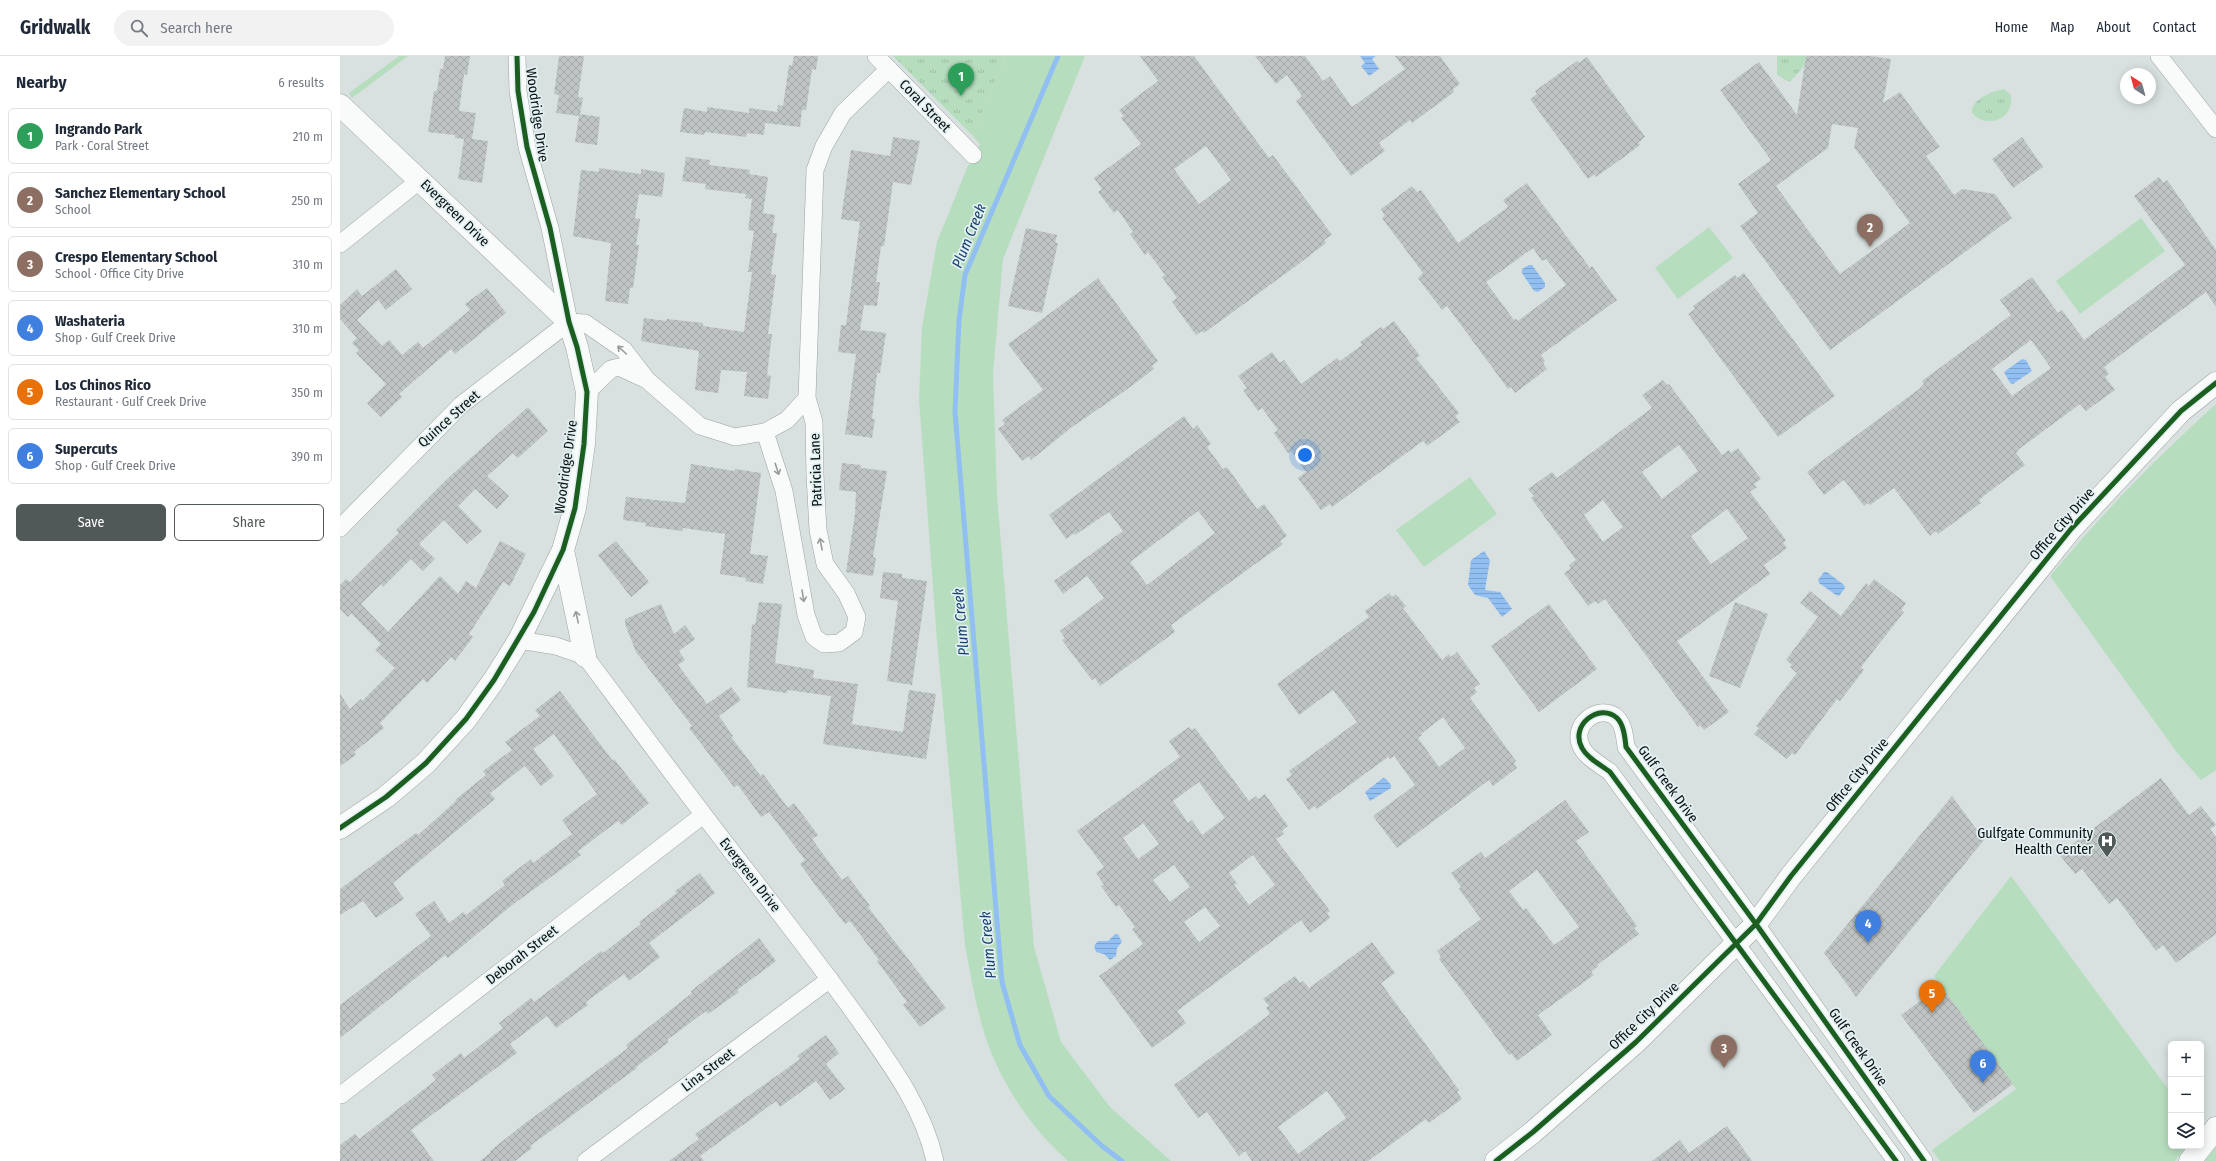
<!DOCTYPE html>
<html lang="en">
<head>
<meta charset="utf-8">
<style>
	:root { --surface:#fff; --page:#f2f2f3; --text:#1f2937; --muted:#747a83; --line:#e0e1e3; --accent:#515858 }
	body { margin:0; font-family:"Fira Sans Condensed",sans-serif; background:var(--page); color:var(--text) }
	.controls { position:absolute; right:12px; bottom:12px; display:grid; overflow:hidden; border-radius:6px; box-shadow:0 2px 10px #0003 }
	.controls button { width:36px; height:36px; display:grid; place-items:center; padding:0; border:0; border-bottom:1px solid var(--line); background:var(--surface); color:var(--text); font:20px sans-serif }
	.compass { position:absolute; left:1780px; top:12px; width:36px; height:36px; border-radius:50%; background:var(--surface); box-shadow:0 2px 10px #0003; rotate:324deg }
	.you { position:absolute; left:965px; top:399px; width:14px; height:14px; margin:-10px; border:3px solid #fff; border-radius:50%; background:#1a73e8; box-shadow:0 0 0 6px #1a73e833 }
	.badge { display:grid; place-items:center; width:26px; height:26px; border-radius:50%; background:var(--accent); color:#fff; font-size:13px; font-weight:700 }
	.pin { position:absolute; translate:-50% -33px; filter:drop-shadow(0 1px 2px #0008) }
	.pin::after { content:''; position:absolute; top:21px; width:14px; height:12px; background:inherit; clip-path:polygon(0 0,100% 0,50% 100%) }
	.list { margin:0; padding:0; list-style:none }
	h2 { display:flex; justify-content:space-between; align-items:center; height:52px; margin:0; padding:0 16px; font-size:17px }
	h2 small { font-size:13px; font-weight:400; color:var(--muted) }
	.list li { display:grid; grid-template-columns:26px 1fr auto; gap:12px; align-items:center; box-sizing:border-box; height:56px; margin:0 8px 8px; padding:0 8px; border:1px solid var(--line); border-radius:6px }
	.list b { display:block; font-size:15px; white-space:nowrap }
	.list p { margin:0; font-size:13px; white-space:nowrap; color:var(--muted) }
	.list em { font-size:13px; font-style:normal; color:var(--muted) }
	.actions { display:flex; gap:8px; padding:12px 16px }
	.actions a { flex:1; padding:9px 0; border:1px solid var(--accent); border-radius:6px; text-align:center; font-size:14px; color:var(--accent) }
	.actions .main { background:var(--accent); color:#fff }
	.icon { flex:none; width:22px; height:22px; fill:none; stroke:currentColor; stroke-width:2; stroke-linecap:round; stroke-linejoin:round }
	.map { position:relative; flex:none; width:1876px; height:1105px; overflow:hidden }
	header { display:flex; align-items:center; gap:24px; box-sizing:border-box; height:56px; padding:0 20px; background:var(--surface); border-bottom:1px solid var(--line) }
	header strong { font-size:19px }
	nav { display:flex; gap:22px; margin-inline-start:auto; font-size:14px }
	.search { width:280px; height:36px; background:var(--page); display:flex; align-items:center; gap:10px; box-sizing:border-box; padding:0 14px; border-radius:22px; color:var(--muted); font-size:15px }
	main { display:flex }
	aside { flex:1; background:var(--surface) }
	.map>svg:first-child { display:block }
</style>
</head>
<body>
<header>
<strong>Gridwalk</strong>
<div class="search"><svg class="icon" aria-label="search" viewBox="0 0 24 24"><circle cx="10" cy="10" r="6"/><path d="M15 15l6 6"/></svg>Search here</div>
<nav><a>Home</a><a>Map</a><a>About</a><a>Contact</a></nav>
</header>
<main>
<aside>
<h2>Nearby<small>6 results</small></h2>
<ul class="list">
<li><span class="badge" style="background:#2e9e5b">1</span><div><b>Ingrando Park</b><p>Park · Coral Street</p></div><em>210 m</em></li>
<li><span class="badge" style="background:#8d6e63">2</span><div><b>Sanchez Elementary School</b><p>School</p></div><em>250 m</em></li>
<li><span class="badge" style="background:#8d6e63">3</span><div><b>Crespo Elementary School</b><p>School · Office City Drive</p></div><em>310 m</em></li>
<li><span class="badge" style="background:#3f7fe0">4</span><div><b>Washateria</b><p>Shop · Gulf Creek Drive</p></div><em>310 m</em></li>
<li><span class="badge" style="background:#e8710a">5</span><div><b>Los Chinos Rico</b><p>Restaurant · Gulf Creek Drive</p></div><em>350 m</em></li>
<li><span class="badge" style="background:#3f7fe0">6</span><div><b>Supercuts</b><p>Shop · Gulf Creek Drive</p></div><em>390 m</em></li>
</ul>
<div class="actions"><a class="main">Save</a><a>Share</a></div>
</aside>
<div class="map">
<svg width="1876" height="1105" viewBox="0 0 1876 1105">
	<defs>
		<pattern id="park-tufts" width="24" height="20" patternUnits="userSpaceOnUse"><rect width="24" height="20" fill="#b6debe"/><path d="M3 7l-1-3M5 7V3M7 7l1-3M15 17l-1-3M17 17v-4M19 17l1-3" fill="none" stroke="#9bbda2"/></pattern>
		<pattern id="water-rules" width="6" height="5" patternUnits="userSpaceOnUse"><rect width="6" height="5" fill="#91bff1"/><path d="M0 2.5h6" fill="none" stroke="#7ca3cd"/></pattern>
		<pattern id="building-cross-hatch" width="8" height="8" patternUnits="userSpaceOnUse"><rect width="8" height="8" fill="#bfc5c4"/><path d="M0 0l8 8M0 8l8-8" fill="none" stroke="#a3a8a7"/></pattern>
	</defs>
	<rect width="100%" height="100%" fill="#d8e0e0"/>
	<!-- green -->
	<path fill="#b6debe" d="M59,0H68L12,42L9,37Z
		M666,0H745L663,203L653,317L657,439L694,891L721,986L770,1051L831,1105H728C696,1077 670,1040 653,1001C638,966 632,926 625,889L597,584L579,344L582,271L597,186L627,112L640,88L632,79Z
		M1801,162L1825,195L1740,258L1716,225Z
		M1369,171L1393,202L1338,243L1315,212Z
		M1876,348V714L1861,724L1838,698L1710,520C1763,457 1815,403 1876,348Z
		M1130,421L1157,458L1084,511L1056,474Z
		M1671,820L1831,1037V1090H1847L1835,1105H1600L1592,1094L1676,1033L1594,920Z
		M1876,1091V1105H1865Z"/>
	<!-- park -->
	<path fill="url(#park-tufts)" d="M553,0H666L632,79Z
		M1437,0H1466L1464,10L1450,26L1437,19Z
		M1664,33L1671,39C1675,63 1647,74 1632,57C1630,44 1652,35 1664,33Z"/>
	<!-- water -->
	<path fill="url(#water-rules)" d="M1020,0H1036L1032,3L1039,13L1029,20L1021,10L1025,7Z
		M1189,209H1192L1205,227V231L1198,236L1194,235L1182,217V213Z
		M1682,303L1686,304L1692,315L1673,328L1670,327L1664,316Z
		M1144,495L1150,504L1145,534L1160,536L1172,553L1162,561L1148,542L1135,539L1128,529L1131,504Z
		M1484,516H1487L1504,529L1505,532L1499,540L1496,539L1479,527L1478,524Z
		M1043,722L1046,723L1051,729V732L1030,745L1025,736Z
		M775,878H778L782,886L777,892L776,900L770,904L764,898L756,896L754,890L758,885H768Z"/>
	<g fill="none" stroke-linecap="round" stroke-linejoin="round">
		<!-- stream -->
		<path stroke="#91bff1" stroke-width="5" d="M718,0L625,219L619,264L615,356L662,926L680,989L709,1040L762,1090L782,1105"/>
	</g>
	<!-- building -->
	<path fill="url(#building-cross-hatch)" fill-rule="evenodd" d="M105,0H130L127,19L124,18L119,55L136,57L132,83L148,85L142,127L118,123L124,83L115,82V79L88,76L94,35H97L100,13H103Z
		M219,0H244L238,41L243,42L240,58L260,61L257,89L235,86L239,60L216,57L219,39L214,38Z
		M454,0H478L476,14L472,13L466,54H462L460,71L425,67L424,79L407,77L406,81L365,76L364,79L340,76L344,52L367,56V51L409,57V52L437,56L438,49L443,50L449,9L452,10Z
		M800,0H854L929,102L933,99L992,179L984,184L986,187L960,207L864,277L862,275L856,279L832,246L837,242L822,221L825,219L808,196L805,199L790,178L793,176L778,154L774,157L758,136L762,133L754,122L801,88L781,62L784,60L779,54L818,25ZM866,90L891,124L859,148L834,113Z
		M915,0H965L983,25L990,20L1012,51L1065,13L1055,0H1100L1120,28L1113,33L1114,36L1072,67L1070,64L1039,87L1045,95L1011,120L956,45L962,40L947,19L936,28Z
		M1466,0H1531L1551,3L1543,47L1560,36L1600,91L1586,100L1614,139L1622,133L1655,138L1672,162L1490,294L1400,170L1418,157L1398,128L1431,104L1380,34L1419,6L1457,59ZM1492,68L1518,72L1514,91L1570,167L1500,218L1436,130L1488,92Z
		M1247,1L1305,81L1298,87L1300,89L1284,101L1256,121L1255,118L1248,123L1190,43L1197,38L1195,35L1210,24L1237,5L1239,7Z
		M553,81L580,85L571,129L553,126L544,190H541L536,226H540L537,250L524,249L520,274L546,277L540,317H537L532,363H535L532,382L505,378L516,298L498,296L501,269H506L520,166L501,163L511,94L550,100Z
		M1682,81L1703,111L1673,132L1652,103Z
		M346,101L370,104L369,109L410,114L409,118L428,121L423,157L435,159L432,177H437L431,218L436,219L428,278H432L427,319L431,320L428,343L404,340L407,316L381,314L378,337L355,334L359,295L301,285L304,262L326,265L327,263L363,267V270L404,276L412,216H408L414,175L408,174L412,143L405,142L406,138L365,133L366,128L342,125Z
		M259,112L301,118V113L325,117L322,141L299,138L295,162L300,163L296,189H299L293,232H290L288,248L265,245L271,187L233,180L241,114L259,116Z
		M1819,121L1823,127L1827,124L1876,194V251L1866,236L1764,311L1769,318L1765,321L1775,334L1746,355L1740,348L1679,393L1676,397L1685,409L1645,439L1639,444L1641,447L1598,478L1596,475L1590,480L1554,432L1530,449L1528,447L1524,450L1504,424L1484,439L1467,416L1579,333L1584,328L1582,325L1671,259L1660,244L1692,221L1718,257L1722,254L1744,284L1845,209L1794,140ZM1691,284L1711,312L1672,340L1652,313Z
		M1187,127L1250,212L1252,210L1277,244L1201,299L1205,305L1203,307L1207,313L1175,337L1171,331L1168,333L1107,250L1102,254L1078,222L1083,217L1042,162L1045,160L1041,153L1072,130L1077,136L1081,134L1118,187L1168,151L1163,144ZM1193,192L1202,205L1206,203L1226,229L1178,265L1176,263L1174,264L1146,226Z
		M686,172L717,179L715,187H718L702,257L668,250Z
		M56,213L72,233L46,254L38,244L17,264L42,290L49,284L62,299L78,286L83,292L130,254L125,248L147,232L166,257L115,298L111,293L59,338L62,341L41,361L27,347L46,328L16,297L19,294L12,287L17,282L0,263V249L17,233L22,240Z
		M1404,217L1495,340L1438,381L1348,258L1355,253L1353,250L1395,219L1397,222Z
		M758,222L818,305L812,310L814,313L786,334L732,371L691,404L689,400L682,405L658,373L665,368L662,364L703,334L668,288Z
		M1054,265L1080,300L1076,302L1119,357L1115,360L1120,366L1087,390L1083,385L992,451L990,448L981,454L958,422L966,416L951,395L948,397L934,377L938,374L922,352L918,355L903,334L907,332L898,320L932,296L940,307L944,304L961,328L997,302L1000,305L1022,289L1020,286L1041,271L1043,273Z
		M1323,324L1327,329L1329,328L1382,399L1389,394L1391,397L1398,392L1421,423L1414,428L1417,431L1410,436L1446,484L1443,487L1447,492L1424,509L1430,518L1337,585L1389,656L1364,674L1360,669L1358,671L1265,543L1258,548L1255,545L1248,550L1224,517L1231,512L1229,509L1236,504L1191,442L1194,440L1188,433L1212,416L1217,422L1312,352L1302,339ZM1339,389L1358,415L1322,443L1302,416ZM1263,444L1283,471L1263,486L1244,459ZM1387,453L1408,482L1371,508L1351,480Z
		M188,351L208,375L178,402L173,397L147,420L169,440L157,453L135,433L118,450L142,475L127,488L104,464L79,488L95,503L83,515L71,503L43,531L41,528L21,548L48,576L100,520L118,538L126,525L136,532L160,485L186,498L170,530L163,526L129,578L133,581L115,605L111,601L87,627L83,623L40,667L44,672L14,696L16,699L0,710V638L10,653L21,643L22,645L55,612L35,594L41,588L11,557L8,561L0,553V529L6,523L10,526L59,477L56,474L106,424Z
		M844,360L853,373L857,369L871,388L867,391L883,413L887,411L917,453L924,448L947,480L940,485L943,488L831,569L835,576L760,630L755,622L752,624L733,599L722,584L725,582L720,575L764,542L747,520L723,538L714,525L783,475L769,456L735,479L734,477L726,483L709,459ZM858,455L875,477L807,529L790,506Z
		M502,407L521,409V412L547,415L533,501L536,502L533,520L506,516L515,458L516,436L499,434Z
		M351,408L394,415L395,413L421,417L410,498L428,500L423,528L405,525L406,522L380,518L385,478L343,472L342,475L305,470L306,467L283,464L286,441L345,447Z
		M276,485L309,526L291,541L258,499Z
		M543,516L562,518V522L587,525L572,629L547,625L558,545L540,542Z
		M1534,523L1566,547L1561,554L1564,556L1521,611L1524,614L1500,645L1497,643L1455,699L1452,697L1447,703L1414,678L1419,672L1416,670L1457,617L1450,611L1452,609L1446,604L1478,561L1460,547L1470,535L1501,560L1526,527L1529,530Z
		M1049,537L1052,541L1056,538L1066,550L1063,552L1102,604L1109,598L1111,601L1117,596L1140,628L1134,632L1137,636L1130,642L1176,705L1174,707L1177,712L1153,730L1149,724L1057,792L1033,760L1075,729L1054,700L1050,703L1048,701L977,753L975,750L969,754L946,723L952,719L949,715L1017,666L993,634L959,659L937,628L1029,561L1025,555ZM1103,661L1125,692L1099,711L1078,682L1082,679L1081,678Z
		M419,546L442,548L435,607L474,614L473,622L518,628L512,668L563,676L569,634L596,638L586,703L483,688L491,640L448,634L447,637L407,631L412,568L415,569Z
		M1395,546L1428,558L1400,632L1369,620Z
		M321,548L334,578L345,569L355,583L339,595L345,604L338,609L367,648L391,631L401,644L379,660L393,680L391,681L421,720L423,718L448,752L454,747L478,779L472,783L502,824L508,820L530,850L528,851L606,952L580,971L563,949L567,946L537,905L539,904L510,865L505,868L479,834L460,808L465,804L429,756L421,761L398,729L394,731L349,672L352,670L296,596L285,568V563Z
		M1209,548L1257,613L1199,656L1151,590Z
		M220,635L273,705L274,703L309,747L282,769L278,765L238,795L241,799L171,850L108,902L105,899L0,982V949L91,880L75,858L94,845L109,867L123,856L126,859L165,829L162,825L191,803L193,807L232,778L222,764L257,738L214,678L193,693L214,720L201,730L185,710L150,737L155,743L53,827L64,843L36,862L23,845L0,859V833L76,777L78,779L116,745L115,744L146,719L143,715L172,694L165,686L200,660L195,654Z
		M849,671L852,674L855,672L909,745L916,740L918,743L925,738L948,770L942,775L944,778L936,783L990,855L987,857L990,862L970,877L961,864L837,955L846,967L812,992L759,920L803,888L792,873L795,871L779,849L776,851L761,830L764,829L756,817L764,811L737,775L840,701L829,685ZM859,726L885,762L862,779L852,764L848,767L833,745ZM803,767L819,788L798,803L783,782ZM913,799L935,829L909,849L894,829L897,827L889,817ZM834,809L850,831L830,846L813,824ZM865,851L880,870L859,886L844,866Z
		M1821,722L1849,759L1861,750L1876,769L1870,773L1876,781V878L1836,907L1823,889L1816,895L1777,842L1769,848L1742,813L1735,818L1719,798Z
		M1612,740L1644,784L1516,941L1484,897Z
		M1225,744L1249,776L1236,785L1297,870L1294,872L1299,878L1257,909L1258,910L1251,916L1254,919L1198,959L1212,979L1177,1005L1171,997L1169,999L1099,903L1101,901L1097,895L1141,863L1119,833L1121,831L1111,817L1141,796L1145,802ZM1197,814L1239,871L1214,889L1186,852L1183,854L1169,835Z
		M360,817L375,837L309,887L320,901L289,925L284,918L246,946L248,949L216,972L207,960L170,988L177,997L71,1074L94,1105H0V1089L15,1078L19,1083L96,1024L92,1019L121,997L124,1002L163,972L159,967L191,942L194,946L261,895L263,897L301,868L299,866L337,837L335,835Z
		M419,882L436,905L397,934L399,936L368,958L366,955L327,984L329,986L296,1011L297,1012L190,1090L192,1092L175,1105H140L151,1096L150,1095L184,1068L288,992L286,989L352,937L351,935Z
		M1032,886L1055,917L1041,927L1119,1034L1117,1036L1122,1043L1089,1067L1086,1063L1028,1105H912L905,1095L899,1100L867,1056L858,1062L834,1029L930,958L926,952L929,950L923,943L955,920L960,927L963,925L969,932ZM987,1035L1006,1062L958,1098L938,1071Z
		M1601,930L1673,1028L1634,1057L1561,959Z
		M486,979L499,997L486,1008L505,1033L490,1044L476,1025L440,1051L436,1045L360,1100L364,1105H329L359,1083L355,1078L460,1003L457,1000Z
		M1387,1070L1412,1105H1312L1340,1084L1349,1097Z"/>
	<g fill="none" stroke-linecap="round" stroke-linejoin="round">
		<defs>
			<path id="street" d="M177,0L178,35L187,91L210,172L229,266
				M536,0L633,99
				M1819,0L1876,73
				M0,188L80,124
				M229,266L245,267L284,294L307,324L360,370L395,381L425,376L447,364L467,342
				M247,336L271,313L279,311L305,323
				M425,376L444,435L466,559L474,581L484,588L499,587L514,576L517,561L506,537L485,508L478,474L475,419L474,366L467,342L475,114L484,90L503,57L549,13
				M0,472L121,349L229,266
				M179,584L216,590L245,600C300,674 355,749 413,823C451,872 489,921 525,972C554,1013 584,1055 595,1105
				M1,1039L363,759
				M246,1105L490,923
				M1556,1105L1270,716C1261,709 1247,702 1242,692C1229,669 1260,646 1277,662C1284,669 1285,682 1286,691L1416,868L1584,1105"/>
			<path id="secondary" d="M0,49L229,266L237,291L247,336L244,388L235,452L223,494L179,584L154,624L126,663L86,707L46,741L0,772
				M223,494L245,600
				M1156,1105L1193,1076L1296,986L1416,868L1451,820L1731,473L1841,355L1876,327
				M1850,1105L1876,1072"/>
		</defs>
		<!-- street casing -->
		<use href="#street" stroke="#9da2a2" stroke-width="18"/>
		<!-- secondary casing -->
		<use href="#secondary" stroke="#9da2a2" stroke-width="23"/>
		<!-- street -->
		<use href="#street" stroke="#f9fafa" stroke-width="17"/>
		<!-- secondary -->
		<use href="#secondary" stroke="#f9fafa" stroke-width="22"/>
		<defs>
			<path id="cycleway" d="M0,772L46,741L86,707L126,663L154,624L194,556L223,494L235,452L244,388L247,336L237,291L229,266L210,172L187,91L178,35L177,0
				M1156,1105L1193,1076L1296,986L1416,868L1451,820L1731,473L1841,355L1876,327
				M1556,1105L1270,716C1261,709 1247,702 1242,692C1229,669 1260,646 1277,662C1284,669 1285,682 1286,691L1416,868L1584,1105"/>
		</defs>
		<!-- cycleway casing -->
		<use href="#cycleway" stroke="#e2f0f1" stroke-width="8"/>
		<!-- cycleway -->
		<use href="#cycleway" stroke="#1b5e20" stroke-width="5"/>
	</g>
	<!-- one-way arrows -->
	<defs><path id="oneway-shaft" d="M-6 0H5M1.5-3L5.5 0L1.5 3" fill="none" stroke-width="1.6" stroke-linecap="round" stroke-linejoin="round"/></defs>
	<g stroke="#999c9c">
		<use href="#oneway-shaft" transform="translate(282 294) rotate(-138)"/>
		<use href="#oneway-shaft" transform="translate(437 413) rotate(72)"/>
		<use href="#oneway-shaft" transform="translate(481 488) rotate(-101)"/>
		<use href="#oneway-shaft" transform="translate(463 540) rotate(81)"/>
		<use href="#oneway-shaft" transform="translate(237 561) rotate(-102)"/>
	</g>
	<!-- icons -->
	<defs>
		<symbol id="hospital-pin" viewBox="-11 -11 22 30"><path d="M0 17L-7.5 6A9.5 9.5 0 1 1 7.5 6Z" fill="#515858" stroke="#e2f0f1"/><path d="M-5-5h3v3.5h4V-5h3V5h-3V1.5h-4V5h-3Z" fill="#fff"/></symbol>
	</defs>
	<g fill-rule="evenodd">
		<use href="#hospital-pin" x="1756" y="774" width="22" height="30"/>
	</g>
	<g text-anchor="middle" dominant-baseline="central" stroke-width="3.5" stroke-linejoin="round" paint-order="stroke">
		<!-- street labels -->
		<g font-size="14" fill="#090e0e" stroke="#e2f0f1">
			<text transform="translate(585 50) rotate(46)">Coral Street</text>
			<text transform="translate(197 59) rotate(82)">Woodridge Drive</text>
			<text transform="translate(115 157) rotate(44)">Evergreen Drive</text>
			<text transform="translate(109 363) rotate(-42)">Quince Street</text>
			<text transform="translate(226 411) rotate(-82)">Woodridge Drive</text>
			<text transform="translate(476 414) rotate(-92)">Patricia Lane</text>
			<text transform="translate(1722 468) rotate(-49)">Office City Drive</text>
			<text transform="translate(1517 719) rotate(-51)">Office City Drive</text>
			<text transform="translate(1328 728) rotate(54)">Gulf Creek Drive</text>
			<text transform="translate(410 819) rotate(52)">Evergreen Drive</text>
			<text transform="translate(182 899) rotate(-38)">Deborah Street</text>
			<text transform="translate(1304 960) rotate(-44)">Office City Drive</text>
			<text transform="translate(1518 991) rotate(55)">Gulf Creek Drive</text>
			<text transform="translate(368 1014) rotate(-37)">Lina Street</text>
		</g>
		<!-- poi labels -->
		<g font-size="14" fill="#090e0e" stroke="#e2f0f1" text-anchor="end">
			<text x="1753" y="777">Gulfgate Community<tspan x="1753" dy="16">Health Center</tspan></text>
		</g>
		<!-- water labels -->
		<g font-size="15" font-style="italic" fill="#174270" stroke="#e2f0f1">
			<text transform="translate(629 180) rotate(-68)">Plum Creek</text>
			<text transform="translate(621 566) rotate(-95)">Plum Creek</text>
			<text transform="translate(648 889) rotate(-95)">Plum Creek</text>
		</g>
	</g>
</svg>
<div class="controls">
<button>+</button>
<button>−</button>
<button><svg class="icon" aria-label="layers" viewBox="0 0 24 24"><path d="M12 4l9 5-9 5-9-5zM3 14l9 5 9-5"/></svg></button>
</div>
<svg class="compass" viewBox="-18 -18 36 36"><path d="M0-13l5 13h-10z" fill="#e53935"/><path d="M0 13l5-13h-10z" fill="#747a83"/></svg>
<div class="you"></div>
<div class="pin badge" style="left:621px;top:40px;background:#2e9e5b">1</div>
<div class="pin badge" style="left:1530px;top:191px;background:#8d6e63">2</div>
<div class="pin badge" style="left:1384px;top:1012px;background:#8d6e63">3</div>
<div class="pin badge" style="left:1528px;top:887px;background:#3f7fe0">4</div>
<div class="pin badge" style="left:1592px;top:957px;background:#e8710a">5</div>
<div class="pin badge" style="left:1643px;top:1027px;background:#3f7fe0">6</div>
</div>
</main>
</body>
</html>
